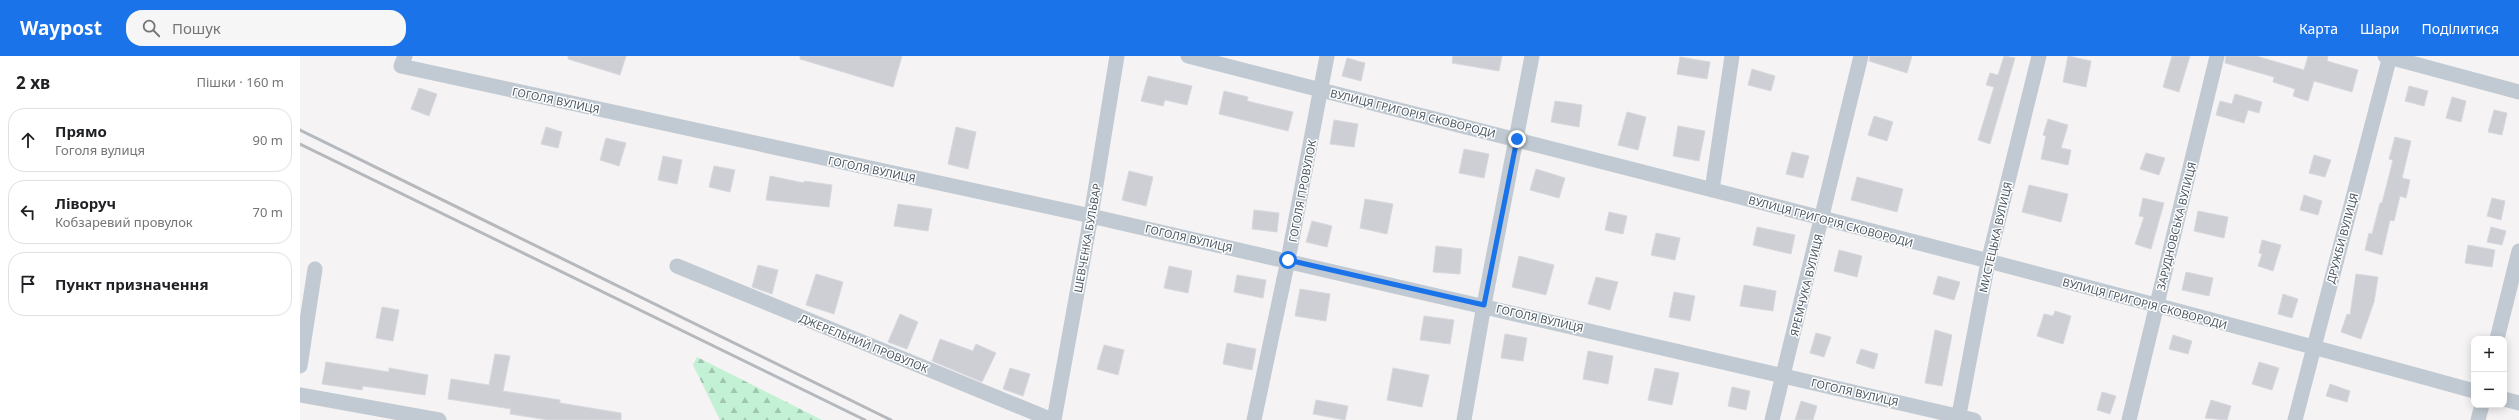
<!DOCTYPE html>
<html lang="uk">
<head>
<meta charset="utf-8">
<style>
	:root { --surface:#fff; --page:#f6f6f6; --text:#202124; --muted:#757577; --line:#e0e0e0; --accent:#1a73e8 }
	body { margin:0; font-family:"Noto Sans",sans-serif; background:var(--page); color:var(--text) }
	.controls { position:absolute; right:12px; bottom:12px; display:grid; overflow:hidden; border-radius:8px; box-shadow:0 2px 10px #0003 }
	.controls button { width:36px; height:36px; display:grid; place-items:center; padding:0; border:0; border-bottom:1px solid var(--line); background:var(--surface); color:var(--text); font:20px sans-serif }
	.stop { position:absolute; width:12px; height:12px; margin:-9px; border:3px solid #1a73e8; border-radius:50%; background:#fff }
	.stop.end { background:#1a73e8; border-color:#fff; box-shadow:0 1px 4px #0008 }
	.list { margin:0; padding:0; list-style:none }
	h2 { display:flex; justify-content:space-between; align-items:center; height:52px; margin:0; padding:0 16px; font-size:17px }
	h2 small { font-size:13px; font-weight:400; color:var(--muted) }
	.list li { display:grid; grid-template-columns:26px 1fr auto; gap:12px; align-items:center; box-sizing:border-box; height:64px; margin:0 8px 8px; padding:0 8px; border:1px solid var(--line); border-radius:16px }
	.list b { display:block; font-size:15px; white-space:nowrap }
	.list p { margin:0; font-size:13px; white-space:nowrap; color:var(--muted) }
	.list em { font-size:13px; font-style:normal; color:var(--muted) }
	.icon { flex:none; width:22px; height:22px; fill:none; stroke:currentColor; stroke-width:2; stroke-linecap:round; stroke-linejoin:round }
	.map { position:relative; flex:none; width:2219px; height:364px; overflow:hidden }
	header { display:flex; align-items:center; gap:24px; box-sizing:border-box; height:56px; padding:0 20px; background:var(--accent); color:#fff }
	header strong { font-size:19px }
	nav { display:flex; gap:22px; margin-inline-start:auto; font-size:14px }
	.search { width:280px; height:36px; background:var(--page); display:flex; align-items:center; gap:10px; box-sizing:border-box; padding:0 14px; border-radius:16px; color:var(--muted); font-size:15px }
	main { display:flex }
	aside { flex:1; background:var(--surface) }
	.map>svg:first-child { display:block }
</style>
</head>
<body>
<header>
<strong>Waypost</strong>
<div class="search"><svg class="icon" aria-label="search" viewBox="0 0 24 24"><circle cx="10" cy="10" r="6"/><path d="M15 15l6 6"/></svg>Пошук</div>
<nav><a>Карта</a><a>Шари</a><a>Поділитися</a></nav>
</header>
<main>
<aside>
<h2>2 хв<small>Пішки · 160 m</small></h2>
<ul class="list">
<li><svg class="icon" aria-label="ahead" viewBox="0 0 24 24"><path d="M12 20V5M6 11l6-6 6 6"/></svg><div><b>Прямо</b><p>Гоголя вулиця</p></div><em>90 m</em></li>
<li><svg class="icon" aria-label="left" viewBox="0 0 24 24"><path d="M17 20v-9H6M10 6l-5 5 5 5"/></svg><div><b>Ліворуч</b><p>Кобзаревий провулок</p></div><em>70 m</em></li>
<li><svg class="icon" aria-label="arrive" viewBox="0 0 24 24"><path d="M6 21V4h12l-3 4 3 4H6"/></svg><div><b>Пункт призначення</b></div></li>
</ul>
</aside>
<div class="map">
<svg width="2219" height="364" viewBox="0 0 2219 364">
	<defs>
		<pattern id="forest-firs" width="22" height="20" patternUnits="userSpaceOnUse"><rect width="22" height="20" fill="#c3f1d5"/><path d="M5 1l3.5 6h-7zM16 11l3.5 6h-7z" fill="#a0c6b0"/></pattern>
	</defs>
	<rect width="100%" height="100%" fill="#f5f3f3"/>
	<!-- forest -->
	<path fill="url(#forest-firs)" d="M397,301L522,364H420L393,309Z"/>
	<!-- building -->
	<path fill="#cdcfd5" stroke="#d7d9de" d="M268,0H326L320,19L268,3Z
		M500,0H602L593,31L500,3Z
		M1153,0H1202L1199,15L1152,7Z
		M1570,0H1612L1607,17L1569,5Z
		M1704,0L1715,2L1690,88L1678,84L1694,31L1686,29L1690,17L1698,19Z
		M1768,0L1791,5L1786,31L1763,26Z
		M1872,0H1890L1879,36L1863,31Z
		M1926,0H1956L2004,14L2008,0H2028L2027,5L2058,14L2052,36L2014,25L2008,45L1993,40L1995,33L1973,26L1974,21L1925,7Z
		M1380,1L1410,6L1407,23L1377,18Z
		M1047,2L1065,7L1061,25L1042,20Z
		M1452,13L1475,20L1471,35L1448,29Z
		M848,20L892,30L887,49L865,44L863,50L841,45Z
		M2109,30L2128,35L2124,50L2105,45Z
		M119,32L137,38L129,60L111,53Z
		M924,35L948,41L947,45L993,56L988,75L919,58Z
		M1935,38L1962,46L1959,57L1948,54L1944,67L1916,59L1920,45L1932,48Z
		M2152,41L2166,45L2161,66L2146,62Z
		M1255,45L1282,49L1279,71L1251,66Z
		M2194,54L2207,57L2202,79L2188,76Z
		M1327,56L1346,61L1338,94L1318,89Z
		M1574,60L1593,66L1587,85L1568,79Z
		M1748,63L1768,69L1761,92L1771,94L1768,109L1741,103L1746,80L1743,79Z
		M1034,64L1058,68L1054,91L1030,88Z
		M1378,70L1405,75L1399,105L1373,100Z
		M246,71L262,76L258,92L241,88Z
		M656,71L676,76L668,113L648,108Z
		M2095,81L2111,85L2102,122L2110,124L2106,142L2100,140L2094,165L2090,164L2082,199L2065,194L2069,177L2072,178L2080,147H2082L2093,104L2089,103Z
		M306,82L326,87L319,110L300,104Z
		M1164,93L1189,98L1184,122L1159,117Z
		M1492,96L1509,100L1503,122L1486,118Z
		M1846,97L1865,102L1859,119L1840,113Z
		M2014,99L2031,104L2025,121L2009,117Z
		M363,100L382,104L377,128L358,124Z
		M414,110L435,114L430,136L409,131Z
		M1236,113L1265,122L1259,142L1230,134Z
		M829,115L853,121L846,150L822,144Z
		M470,120L504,127V125L532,129L529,151L466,144Z
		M1557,121L1603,133L1597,156L1551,144Z
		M1729,129L1768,138L1761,166L1722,156Z
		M2004,139L2022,145L2018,159L2000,154Z
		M1843,142L1864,147L1851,193L1835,188L1844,161L1839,160Z
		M2192,142L2205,145L2201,164L2187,160Z
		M1065,143L1093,148L1087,178L1060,172Z
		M598,148L632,153L628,175L594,170Z
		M954,154L979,157L977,176L952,173Z
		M1898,155L1928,161L1924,182L1894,175Z
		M1309,156L1327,160L1323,178L1305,174Z
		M1012,165L1032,170L1027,191L1006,186Z
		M1457,171L1495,179L1491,198L1453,189Z
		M2191,171L2206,175L2202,189L2187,186Z
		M1356,177L1380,182L1375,204L1351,199Z
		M1962,184L1981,189L1973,215L1958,210L1962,198L1959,197Z
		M2168,189L2195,194L2192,211L2165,207Z
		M1136,190L1162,193L1160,218L1133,216Z
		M1539,194L1562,200L1557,221L1534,215Z
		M1219,200L1254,209L1246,239L1212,231Z
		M458,209L478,214L472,238L452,231Z
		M869,210L892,215L888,237L864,232Z
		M1886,216L1913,222L1909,240L1882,234Z
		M516,218L543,226L534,258L506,249Z
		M2056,218L2078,221L2074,246L2061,283L2041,276L2047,258L2050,259Z
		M937,219L966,224L963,242L934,236Z
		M1638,220L1660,226L1654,244L1633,238Z
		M1296,221L1318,226L1310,254L1288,248Z
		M1444,229L1476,235L1473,255L1440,250Z
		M1000,233L1030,238L1026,265L995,260Z
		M1374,236L1395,240L1390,265L1369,261Z
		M1983,238L1998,243L1992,262L1978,258Z
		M82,251L99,254L93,285L76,282Z
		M1755,255L1771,260L1763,288L1737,280L1744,258L1753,260Z
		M600,258L618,266L607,293L588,286Z
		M1124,260L1154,264L1150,288L1120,284Z
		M1635,274L1652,279L1642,330L1625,327Z
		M1516,277L1531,281L1524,301L1510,297Z
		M1205,278L1227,282L1223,305L1201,302Z
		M1873,279L1892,285L1888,298L1869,293Z
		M640,283L673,295L676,288L696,297L682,326L632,305Z
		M927,287L956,293L952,314L923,308Z
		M804,289L824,294L818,319L797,313Z
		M1561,293L1578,298L1574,313L1556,307Z
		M1288,295L1313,300L1308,328L1283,323Z
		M195,298L210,300L203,335L260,344V347L321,357V364H248L210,358L211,353L148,343L151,323L189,329Z
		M26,306L89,316V312L128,319L125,339L63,330L62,334L22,328Z
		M1959,306L1979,312L1972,334L1952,328Z
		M710,312L730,318L723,340L703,333Z
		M1093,312L1129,319L1122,351L1087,344Z
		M1355,312L1379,317L1372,349L1348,344Z
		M2030,328L2050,335L2047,346L2026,340Z
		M1432,331L1450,335L1446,354L1428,350Z
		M1802,336L1816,340L1810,358L1797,354Z
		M1016,344L1048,350L1045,364L1013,358Z
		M1911,344L1931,350L1927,364L1905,362Z
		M1501,345L1517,350L1513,364H1495Z"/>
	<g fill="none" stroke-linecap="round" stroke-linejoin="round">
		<!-- street -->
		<path stroke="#c1cad2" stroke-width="15" d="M105,0L101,10L791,160L1674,364
			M888,0C1317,110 1747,217 2174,335
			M2085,0L2219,36
			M1412,134L1432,0
			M377,210L752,364
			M2197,283L2219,195
			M0,310L15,213
			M0,339L139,364
			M2204,343L2219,347
			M754,364L791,160L817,0
			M954,364L988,204L1027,0
			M1164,364L1184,249L1232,0
			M1472,364L1561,0
			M1658,364L1688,206L1739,0
			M1829,364L1917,0
			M1995,364L2090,0
			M2178,364L2182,349"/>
		<!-- rail -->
		<path stroke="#b5b8bd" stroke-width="3" d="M0,74L591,364
			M0,88L565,364"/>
	</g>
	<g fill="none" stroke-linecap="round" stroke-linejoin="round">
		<!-- route -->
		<path stroke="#1a73e8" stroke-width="5" d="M988,204L1184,249L1217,83"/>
	</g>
	<g text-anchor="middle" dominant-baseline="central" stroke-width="3" stroke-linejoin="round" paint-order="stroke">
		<!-- street labels -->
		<g font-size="11" fill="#4a5661" stroke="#fff">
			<text transform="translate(256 44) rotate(12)">ГОГОЛЯ ВУЛИЦЯ</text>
			<text transform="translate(1113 57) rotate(14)">ВУЛИЦЯ ГРИГОРІЯ СКОВОРОДИ</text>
			<text transform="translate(572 113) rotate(12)">ГОГОЛЯ ВУЛИЦЯ</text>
			<text transform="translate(1002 135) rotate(-79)">ГОГОЛЯ ПРОВУЛОК</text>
			<text transform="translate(1531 165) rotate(15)">ВУЛИЦЯ ГРИГОРІЯ СКОВОРОДИ</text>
			<text transform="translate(1876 170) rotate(-76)">ЗАРУДНОВСЬКА ВУЛИЦЯ</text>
			<text transform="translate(1695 181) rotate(-77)">МИСТЕЦЬКА ВУЛИЦЯ</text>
			<text transform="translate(787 182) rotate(-80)">ШЕВЧЕНКА БУЛЬВАР</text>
			<text transform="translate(889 182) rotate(13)">ГОГОЛЯ ВУЛИЦЯ</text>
			<text transform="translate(2042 182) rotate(-75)">ДРУЖБИ ВУЛИЦЯ</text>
			<text transform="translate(1506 229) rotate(-76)">ЯРЕМЧУКА ВУЛИЦЯ</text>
			<text transform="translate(1845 247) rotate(15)">ВУЛИЦЯ ГРИГОРІЯ СКОВОРОДИ</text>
			<text transform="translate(1240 262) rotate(13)">ГОГОЛЯ ВУЛИЦЯ</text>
			<text transform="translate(564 287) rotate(22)">ДЖЕРЕЛЬНИЙ ПРОВУЛОК</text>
			<text transform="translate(1555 336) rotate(13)">ГОГОЛЯ ВУЛИЦЯ</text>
		</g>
	</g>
</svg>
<div class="controls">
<button>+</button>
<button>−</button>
</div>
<div class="stop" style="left:988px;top:204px"></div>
<div class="stop end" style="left:1217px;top:83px"></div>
</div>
</main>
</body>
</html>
